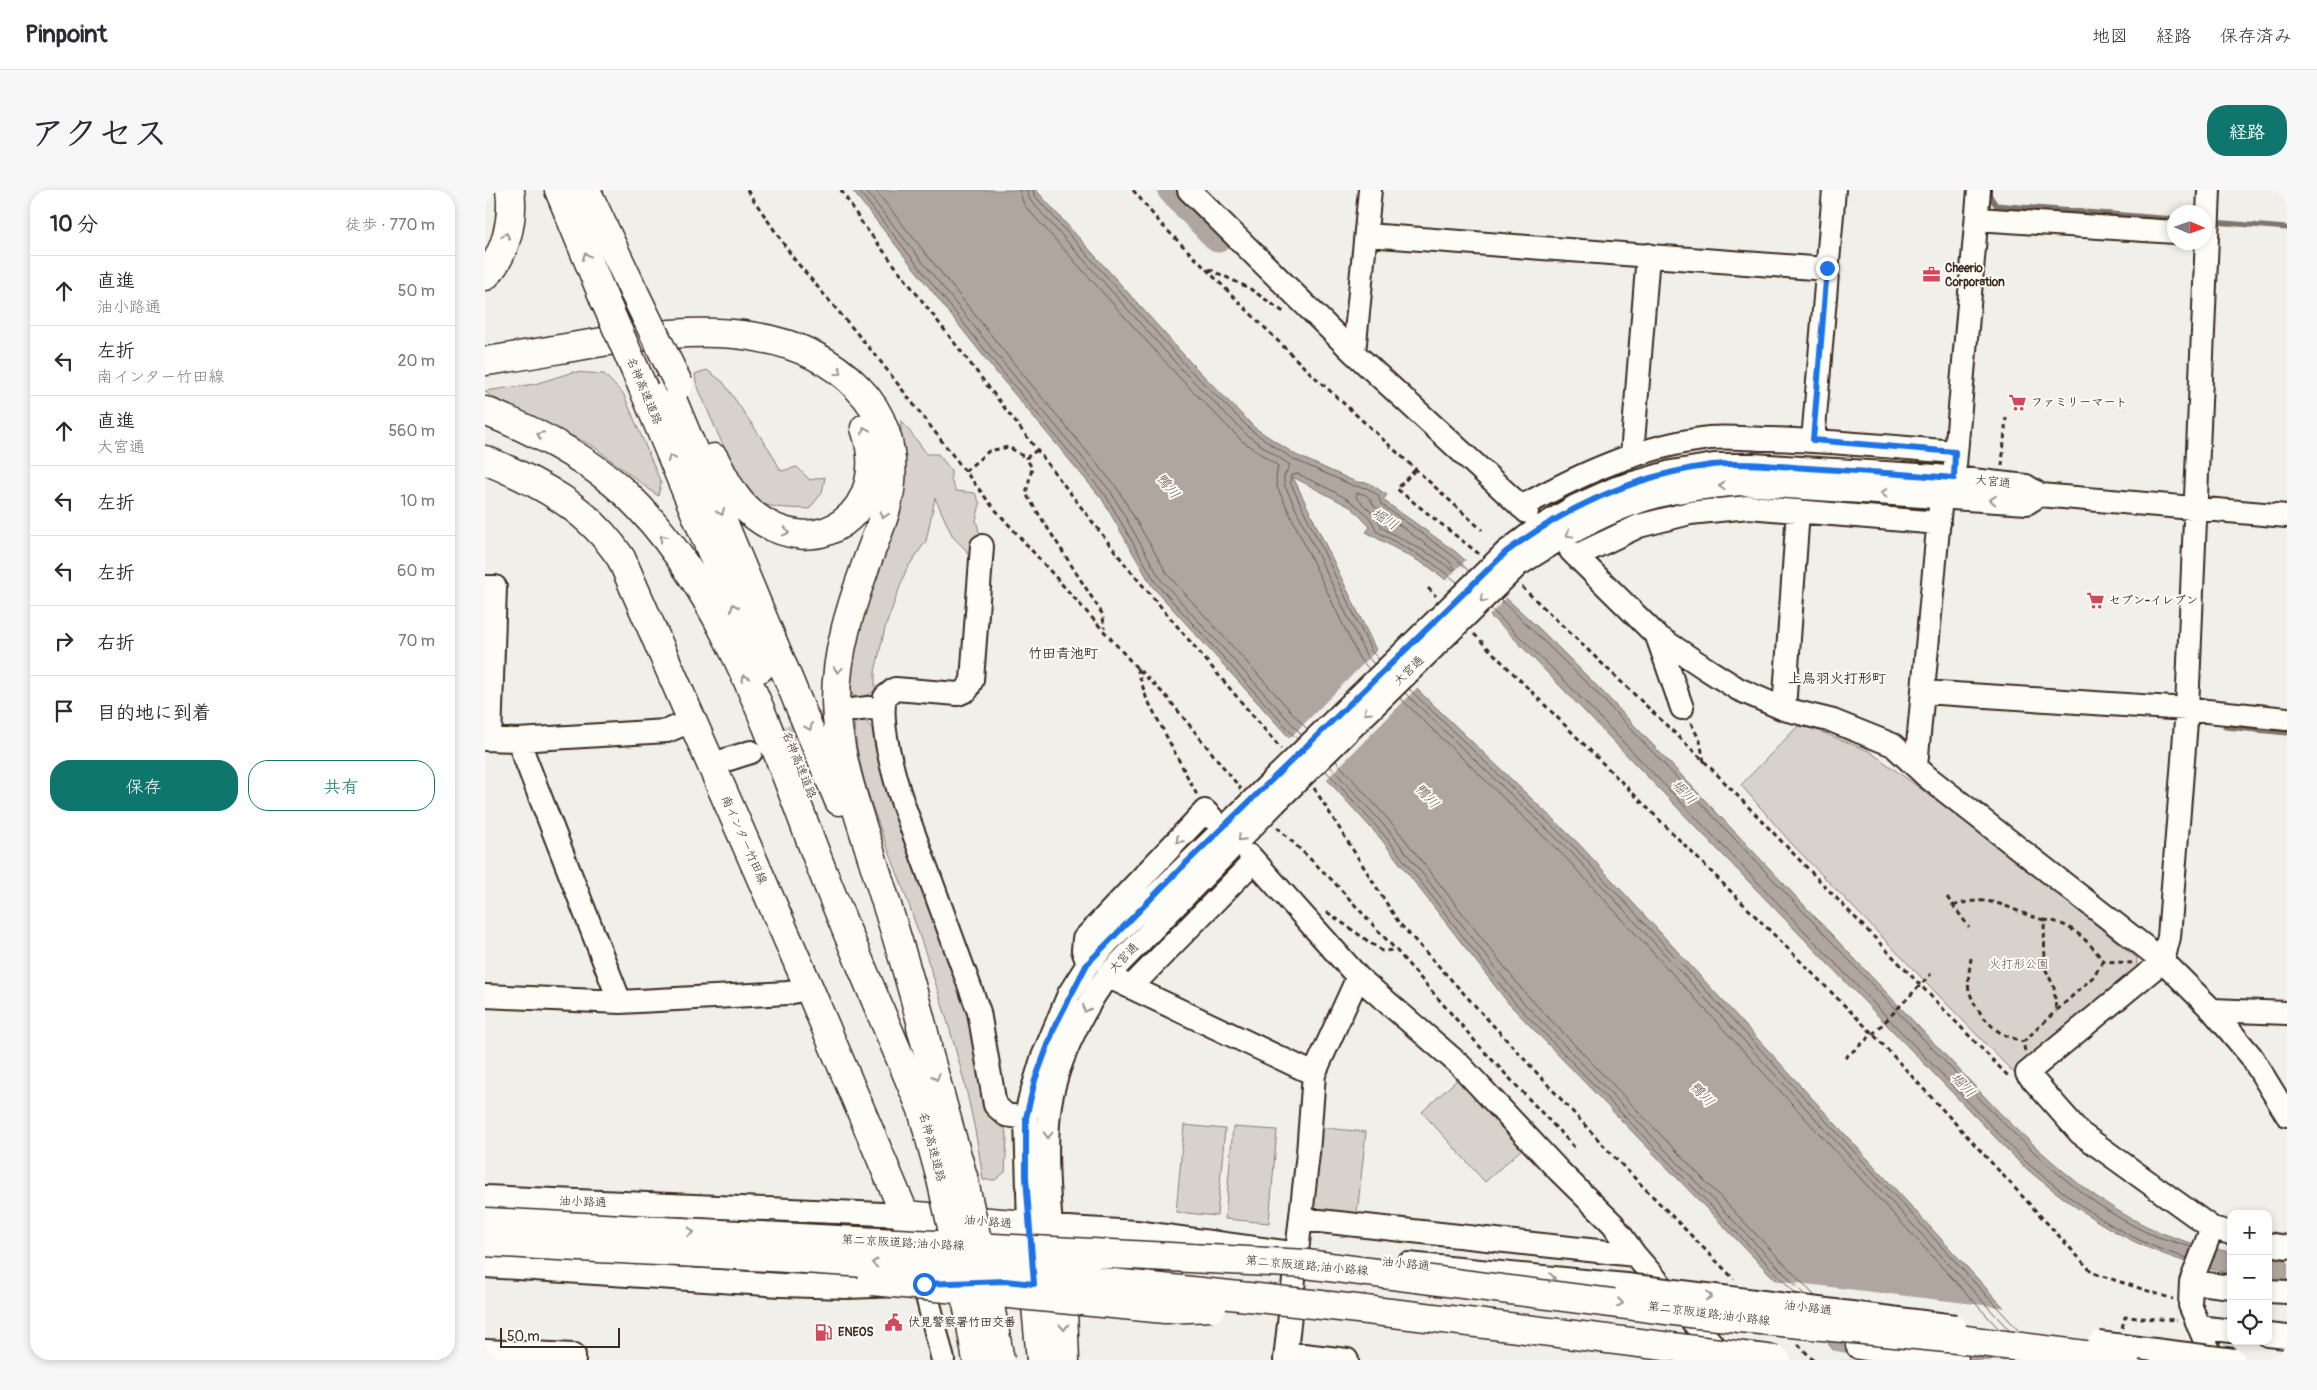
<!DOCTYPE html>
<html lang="ja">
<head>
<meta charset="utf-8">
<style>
	:root { --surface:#fff; --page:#f7f7f7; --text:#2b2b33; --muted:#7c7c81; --line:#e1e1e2; --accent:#0f766e }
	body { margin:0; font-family:Pangolin,"Klee One",sans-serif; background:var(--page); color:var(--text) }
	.controls { position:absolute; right:15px; bottom:15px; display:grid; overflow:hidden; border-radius:10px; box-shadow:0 2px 8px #0003 }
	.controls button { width:45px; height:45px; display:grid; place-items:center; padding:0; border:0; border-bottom:1px solid var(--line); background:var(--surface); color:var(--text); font:25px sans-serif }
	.compass { position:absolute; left:1682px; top:15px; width:45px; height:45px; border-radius:50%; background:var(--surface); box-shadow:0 2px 8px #0003; rotate:92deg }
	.scale { position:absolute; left:15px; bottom:12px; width:120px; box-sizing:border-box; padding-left:5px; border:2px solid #3b2a1e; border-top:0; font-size:14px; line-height:18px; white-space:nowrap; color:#3b2a1e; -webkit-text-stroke:4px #fdfcf7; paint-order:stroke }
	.stop { position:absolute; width:15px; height:15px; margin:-11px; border:4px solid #1a73e8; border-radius:50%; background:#fff }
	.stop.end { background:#1a73e8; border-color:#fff; box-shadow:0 1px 5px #0008 }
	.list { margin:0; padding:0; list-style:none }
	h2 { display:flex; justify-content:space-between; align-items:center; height:65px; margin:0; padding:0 20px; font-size:21px }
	h2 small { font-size:16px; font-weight:400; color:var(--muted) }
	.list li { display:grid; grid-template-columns:32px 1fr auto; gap:15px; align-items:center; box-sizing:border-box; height:70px; padding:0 20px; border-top:1px solid var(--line) }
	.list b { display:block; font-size:19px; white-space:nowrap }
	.list p { margin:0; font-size:16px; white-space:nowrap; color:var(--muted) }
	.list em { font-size:16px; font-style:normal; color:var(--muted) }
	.actions { display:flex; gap:10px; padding:15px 20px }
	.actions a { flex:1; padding:11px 0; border:1px solid var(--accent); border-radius:20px; text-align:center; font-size:18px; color:var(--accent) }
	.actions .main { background:var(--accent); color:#fff }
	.icon { flex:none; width:28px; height:28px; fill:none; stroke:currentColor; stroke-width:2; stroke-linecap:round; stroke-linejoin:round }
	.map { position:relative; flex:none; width:1802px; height:1170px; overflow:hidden; border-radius:20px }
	header { display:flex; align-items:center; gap:30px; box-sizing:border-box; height:70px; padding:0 25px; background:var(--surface); border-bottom:1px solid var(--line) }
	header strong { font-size:24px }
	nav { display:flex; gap:28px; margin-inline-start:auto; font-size:18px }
	.intro { display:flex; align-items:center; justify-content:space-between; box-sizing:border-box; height:120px; padding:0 30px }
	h1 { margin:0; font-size:35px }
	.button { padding:12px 22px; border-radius:20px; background:var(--accent); color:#fff; font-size:18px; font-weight:700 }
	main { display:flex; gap:30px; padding:0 30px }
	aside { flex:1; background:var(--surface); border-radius:20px; box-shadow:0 2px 8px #0003 }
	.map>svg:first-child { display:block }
</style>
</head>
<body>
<header>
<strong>Pinpoint</strong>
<nav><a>地図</a><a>経路</a><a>保存済み</a></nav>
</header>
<div class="intro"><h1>アクセス</h1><a class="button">経路</a></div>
<main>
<aside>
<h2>10 分<small>徒歩 · 770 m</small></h2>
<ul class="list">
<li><svg class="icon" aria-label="ahead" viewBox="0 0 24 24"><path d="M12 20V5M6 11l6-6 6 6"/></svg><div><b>直進</b><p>油小路通</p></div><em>50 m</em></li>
<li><svg class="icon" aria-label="left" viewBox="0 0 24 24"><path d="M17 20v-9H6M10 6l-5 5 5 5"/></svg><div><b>左折</b><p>南インター竹田線</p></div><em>20 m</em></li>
<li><svg class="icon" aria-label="ahead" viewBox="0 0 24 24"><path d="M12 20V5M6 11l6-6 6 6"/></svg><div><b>直進</b><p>大宮通</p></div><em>560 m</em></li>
<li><svg class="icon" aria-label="left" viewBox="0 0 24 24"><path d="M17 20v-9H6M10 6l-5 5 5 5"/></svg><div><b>左折</b></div><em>10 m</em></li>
<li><svg class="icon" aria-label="left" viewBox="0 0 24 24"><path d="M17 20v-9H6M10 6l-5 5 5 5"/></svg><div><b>左折</b></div><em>60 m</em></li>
<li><svg class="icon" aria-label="right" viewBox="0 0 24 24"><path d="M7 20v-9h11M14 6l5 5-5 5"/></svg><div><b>右折</b></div><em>70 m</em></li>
<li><svg class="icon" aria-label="arrive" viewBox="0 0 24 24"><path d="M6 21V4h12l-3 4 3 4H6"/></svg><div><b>目的地に到着</b></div></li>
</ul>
<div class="actions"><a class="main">保存</a><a>共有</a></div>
</aside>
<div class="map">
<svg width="1802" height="1170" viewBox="0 0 1802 1170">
	<rect width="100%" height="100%" fill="#f1efea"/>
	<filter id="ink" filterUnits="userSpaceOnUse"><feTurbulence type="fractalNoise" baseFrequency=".02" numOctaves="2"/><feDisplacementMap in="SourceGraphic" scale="10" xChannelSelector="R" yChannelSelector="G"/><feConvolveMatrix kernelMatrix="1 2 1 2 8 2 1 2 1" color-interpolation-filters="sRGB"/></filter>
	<g filter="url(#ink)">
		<!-- green -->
		<path fill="#d7d2cc" stroke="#897e75" d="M222,180L238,192L286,262L296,281L312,277L325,290L340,287L337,303L324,319C308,318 288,319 274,312C255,302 220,214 211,192L210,184Z
			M88,182L119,184L139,205L176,293L173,306L108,256L7,207L0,201L50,194Z
			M416,230L442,264H453L466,280V290L471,301L490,303L495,314L491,330L495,345L486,372L481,360L468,347L450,308L441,351L421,380L400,438L390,482V501L379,507L368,506C351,464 407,359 416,313C422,285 415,258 416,230Z
			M374,528L380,530L395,548L518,932L522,947L520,982L510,990H498C486,895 454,802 423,712C402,651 374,598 369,532Z
			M1313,536L1329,539L1384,561L1506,650L1652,768V778L1529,883L1306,653L1256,595Z
			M976,886L1039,957L1000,992L937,922Z
			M699,935L740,939L732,1026L691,1022Z
			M748,937L792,940L784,1033L740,1029Z
			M830,937L881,942L872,1024L822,1019Z"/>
		<!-- water -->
		<path fill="#aea69f" stroke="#80746b" d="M367,0H551L706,173L770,238L811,265L871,292L884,293L902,305L898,310L971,362L1057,441L1116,500L1515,923C1586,991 1645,1046 1746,1062V1084C1657,1064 1606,1033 1537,975L1022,441L985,408L944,377L881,342L885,337L867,318L808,287L891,460L1094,654L1567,1170H1356L1307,1107L1024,814L896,649L667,396L617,309L511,182Z
			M1783,1068L1802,1070V1092L1783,1090Z"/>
		<!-- pier -->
		<path fill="#f1efea" d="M982,369L1023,406L1003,427L959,392Z
			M893,459L933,497L840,591L803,550Z
			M1287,1090L1523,1118L1559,1157L1305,1109Z
			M1345,1160L1402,1170H1353Z"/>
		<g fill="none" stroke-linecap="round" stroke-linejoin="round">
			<!-- shore -->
			<path stroke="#695c52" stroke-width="1" d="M373,0L515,179L621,306L671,393L812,549
				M380,0L520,175L626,302L676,390L817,545
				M390,0L526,170L632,298L683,385L822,539
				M534,0L539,15L693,186L757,251L793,276L791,288L792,297L874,468L884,479
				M541,0L545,10L698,181L763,246L805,275L799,286V294L881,465L889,474
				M548,0L549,5L702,177L767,241L808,269L869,296L882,298L893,305L896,314L968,366L984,381
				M873,303C886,304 884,311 892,319L964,371L970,379L967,380L950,367L897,338L893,329L871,307Z
				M1016,410L1111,502L1512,927C1558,971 1603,1015 1663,1043C1676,1049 1692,1052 1706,1057
				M1006,419L1073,484L1540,971C1588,1012 1640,1051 1702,1068
				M894,469L887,462L805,292L806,285L813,284C836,296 885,314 891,341L946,372L972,392
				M924,499L1090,658L1535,1142
				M920,503L1086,662L1525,1141
				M915,508L1081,668L1514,1139
				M851,571L910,637L1039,802L1330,1106
				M845,576L905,642L1033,807L1320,1105
				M841,581L900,646L1028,811L1311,1104"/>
			<!-- stream -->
			<path stroke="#80746b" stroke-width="5" d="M1503,3L1511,15L1690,29
				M1728,32L1802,38
				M1740,537L1802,543"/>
			<!-- river -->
			<path stroke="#aea69f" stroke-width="29" d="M687,0L733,48"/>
			<!-- minor-tunnel -->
			<path stroke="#cdc8c1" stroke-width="22" stroke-dasharray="22 11" stroke-linecap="butt" d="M273,559L366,521"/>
			<defs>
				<path id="minor" d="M704,0L869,163L1042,322
					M1724,0L1702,519L1684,747L1678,771L1542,883L1595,943L1727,1038L1746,1043
					M1492,29L1690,42
					M882,45L1342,79
					M869,163L885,0
					M1328,251L1349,0
					M1147,265L1163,65
					M1470,275L1494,0
					M1036,317C1095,284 1156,256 1224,248C1244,246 1265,249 1285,249C1347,251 1409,257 1471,262
					M497,356L487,490L482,500L473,504L410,499L400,507C394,534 409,587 418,614L494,822L510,915L521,925L541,928
					M1086,361L1172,446L1223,480L1253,499L1299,519L1348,531L1408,555L1441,586L1678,771L1727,820L1766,866L1802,925
					M1021,362L1049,341L1091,316L1131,298L1186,282L1229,275H1267L1451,286L1541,296L1555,305L1802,326
					M1091,366L1154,336L1205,323L1264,317L1454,333
					M1033,375C1075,348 1125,318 1173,306C1200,299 1228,297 1256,294L1542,313L1555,305
					M0,397H10L5,549
					M1172,446L1197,518
					M1438,502L1702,519L1802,529
					M1299,519L1313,321
					M367,520L383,518L397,519
					M0,549L33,550L182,541L206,531
					M33,550L135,812
					M225,575L266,562
					M1431,576L1455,317
					M790,613L622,786C596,823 569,876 564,922C560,960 563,999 566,1037L651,1042L799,1062
					M765,666L873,787L975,875L1074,981L1128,1034L1150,1065
					M603,774L598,760L599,749L720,621L727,628
					M622,786L829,884
					M646,797L769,671
					M0,806L135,812L303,803L324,798
					M1727,820L1802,823
					M0,1007L420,1025
					M816,1029L1150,1065L1241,1170
					M544,1036L541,928L544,912L557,869L584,804L603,774L622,753L778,600
					M1727,1038L1706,1092L1705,1115L1728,1170
					M1783,1054L1802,1057
					M923,1074L1141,1095
					M0,1076L296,1095L362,1097L439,1094L458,1170
					M1706,1092L1746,1097
					M1783,1101L1802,1102
					M1714,1137L1746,1141
					M1783,1145L1802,1147
					M0,1161L89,1165V1170
					M801,1163L862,1170
					M800,1170L823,963L829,884L873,787"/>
				<path id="major" d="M0,270C54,292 103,318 136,368L324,798L420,1025L434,1075
					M420,1025L566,1037L577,1096L580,1170
					M548,1084L556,1170"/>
				<path id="highway" d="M74,0L120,111
					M101,0L150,104
					M0,86C21,65 29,29 25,0
					M0,171C114,157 281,102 373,198C398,223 409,257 406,292C404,319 392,344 383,369C366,416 351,461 351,511C352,562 369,610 384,658C404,723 426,788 442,855
					M182,197L354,611
					M159,200L275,478
					M0,221C50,241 100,266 140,303C241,399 288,554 337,680C369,761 404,841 438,922
					M229,268C239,287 248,308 265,322C332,379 409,320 380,238
					M436,837L478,987
					M433,905L456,989
					M1375,1155L1469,1170"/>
			</defs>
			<!-- minor casing -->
			<use href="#minor" stroke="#3b2a1e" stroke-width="26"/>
			<!-- major casing -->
			<use href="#major" stroke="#3b2a1e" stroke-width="31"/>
			<!-- highway casing -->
			<use href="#highway" stroke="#3b2a1e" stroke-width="31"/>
			<!-- path -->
			<path stroke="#3b2a1e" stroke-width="3" stroke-dasharray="5 4" stroke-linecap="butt" d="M262,0L309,69L392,167L507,316L651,477L681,506L756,599
				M356,0L377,33L643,378L796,559
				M648,0L676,34L820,178L997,340
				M724,79L764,98L800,123
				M552,260L541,268L547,278L541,304L618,425L619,438
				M1517,276L1521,227
				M930,280L912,299L994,364
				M480,281L504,261L524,257L541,268
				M1037,397L1220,572L1524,887
				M943,398L951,406
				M989,444L1388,844L1608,1083L1688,1109
				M652,478L661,507L712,605
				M1206,533L1215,551L1219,572
				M829,598L914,733L1132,970L1249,1089
				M792,637L847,690L911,760L997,859L1091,959
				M1462,707L1484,737
				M1468,716C1509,702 1521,720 1559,730
				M842,722L897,761L911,760
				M1486,768C1485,779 1481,792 1485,803C1489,817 1504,836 1516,843C1523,847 1531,849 1538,852
				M1618,771L1608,787L1571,821L1569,797L1560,778L1559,730C1584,731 1605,752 1618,771L1647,773
				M1540,861L1538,852L1571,821
				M1360,868L1388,844L1446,784
				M1637,1138L1640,1127L1692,1130
				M1313,1154L1328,1170"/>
			<!-- minor -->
			<use href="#minor" stroke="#fdfcf7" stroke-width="22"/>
			<!-- major -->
			<use href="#major" stroke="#fdfcf7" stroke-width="28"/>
			<!-- highway -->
			<use href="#highway" stroke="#fdfcf7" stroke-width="28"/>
			<defs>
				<path id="minor-bridge" d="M778,600L1021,362
					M790,613L1033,375
					M1141,1095L1470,1136
					M1614,1153L1749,1170"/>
				<path id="highway-bridge" d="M150,104L194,195
					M120,111L159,200
					M478,987L497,1072L515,1170
					M456,989L475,1073L492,1170
					M0,1032L821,1074L1213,1124L1472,1149L1640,1170
					M0,1052C180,1062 360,1069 540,1085C791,1107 1041,1139 1291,1170
					M387,1091L680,1119L727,1117"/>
			</defs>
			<!-- minor-bridge casing -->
			<use href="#minor-bridge" stroke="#3b2a1e" stroke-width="26" stroke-linecap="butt"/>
			<!-- highway-bridge casing -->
			<use href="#highway-bridge" stroke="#3b2a1e" stroke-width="31" stroke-linecap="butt"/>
			<!-- minor-bridge -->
			<use href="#minor-bridge" stroke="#fdfcf7" stroke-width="22"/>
			<!-- highway-bridge -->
			<use href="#highway-bridge" stroke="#fdfcf7" stroke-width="28"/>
		</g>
		<!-- one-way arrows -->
		<defs><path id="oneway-chevron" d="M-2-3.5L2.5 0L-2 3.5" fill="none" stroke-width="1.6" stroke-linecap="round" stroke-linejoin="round" transform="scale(1.25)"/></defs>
		<g stroke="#9c938a">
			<use href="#oneway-chevron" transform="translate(21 46) rotate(-74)"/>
			<use href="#oneway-chevron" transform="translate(101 66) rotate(-113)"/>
			<use href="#oneway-chevron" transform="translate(354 182) rotate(36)"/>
			<use href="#oneway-chevron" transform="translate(380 240) rotate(-113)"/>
			<use href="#oneway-chevron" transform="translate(55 245) rotate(-154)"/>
			<use href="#oneway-chevron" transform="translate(186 268) rotate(-112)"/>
			<use href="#oneway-chevron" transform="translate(1237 296) rotate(175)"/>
			<use href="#oneway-chevron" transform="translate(1399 303) rotate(-177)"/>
			<use href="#oneway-chevron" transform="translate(1508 310) rotate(-176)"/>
			<use href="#oneway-chevron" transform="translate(236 322) rotate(67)"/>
			<use href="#oneway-chevron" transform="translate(399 325) rotate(107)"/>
			<use href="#oneway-chevron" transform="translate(301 342) rotate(15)"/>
			<use href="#oneway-chevron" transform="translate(1084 344) rotate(151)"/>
			<use href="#oneway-chevron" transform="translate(178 348) rotate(-128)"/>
			<use href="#oneway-chevron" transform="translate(998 409) rotate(136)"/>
			<use href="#oneway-chevron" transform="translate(249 417) rotate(-113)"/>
			<use href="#oneway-chevron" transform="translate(353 480) rotate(95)"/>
			<use href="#oneway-chevron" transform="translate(260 488) rotate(-114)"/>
			<use href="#oneway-chevron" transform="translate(882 522) rotate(136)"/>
			<use href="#oneway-chevron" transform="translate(324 537) rotate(68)"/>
			<use href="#oneway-chevron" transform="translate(756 648) rotate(134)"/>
			<use href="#oneway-chevron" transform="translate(694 650) rotate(133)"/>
			<use href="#oneway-chevron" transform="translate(601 819) rotate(117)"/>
			<use href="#oneway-chevron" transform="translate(451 887) rotate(74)"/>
			<use href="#oneway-chevron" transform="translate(563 945) rotate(92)"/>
			<use href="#oneway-chevron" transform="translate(206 1042) rotate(3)"/>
			<use href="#oneway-chevron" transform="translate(390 1073) rotate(-177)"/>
			<use href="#oneway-chevron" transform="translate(1067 1088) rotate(6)"/>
			<use href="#oneway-chevron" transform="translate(1224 1106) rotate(7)"/>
			<use href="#oneway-chevron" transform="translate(1135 1113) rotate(8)"/>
			<use href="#oneway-chevron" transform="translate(579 1137) rotate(88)"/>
		</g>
	</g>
	<g fill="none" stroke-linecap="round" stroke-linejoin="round" filter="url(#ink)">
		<!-- route -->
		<path stroke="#1a73e8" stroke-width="6" d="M439,1094L520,1091L549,1094L541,987V928L550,890L570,836L602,774L696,678L1021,362C1083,316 1150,285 1227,275C1258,272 1291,276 1322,278C1371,281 1420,284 1469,288L1470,262L1328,250L1342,78"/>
	</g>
	<!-- icons -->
	<defs>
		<symbol id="office-bare" viewBox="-9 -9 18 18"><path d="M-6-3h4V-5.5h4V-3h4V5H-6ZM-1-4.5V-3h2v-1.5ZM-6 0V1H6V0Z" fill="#d1495b" stroke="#fdfcf7" stroke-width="2.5" paint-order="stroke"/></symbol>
		<symbol id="supermarket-bare" viewBox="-9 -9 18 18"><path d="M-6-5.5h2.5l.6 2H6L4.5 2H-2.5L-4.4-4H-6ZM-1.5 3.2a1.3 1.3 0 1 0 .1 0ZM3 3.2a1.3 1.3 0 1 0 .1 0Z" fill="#d1495b" stroke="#fdfcf7" stroke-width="2.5" paint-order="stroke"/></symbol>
		<symbol id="civic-bare" viewBox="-9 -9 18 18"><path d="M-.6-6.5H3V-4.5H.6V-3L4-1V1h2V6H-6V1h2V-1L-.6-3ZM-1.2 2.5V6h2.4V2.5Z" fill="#d1495b" stroke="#fdfcf7" stroke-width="2.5" paint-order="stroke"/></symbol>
		<symbol id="fuel-bare" viewBox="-9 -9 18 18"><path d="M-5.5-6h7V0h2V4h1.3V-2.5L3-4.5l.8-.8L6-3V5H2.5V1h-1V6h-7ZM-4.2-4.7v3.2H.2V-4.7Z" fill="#d1495b" stroke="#fdfcf7" stroke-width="2.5" paint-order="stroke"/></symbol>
	</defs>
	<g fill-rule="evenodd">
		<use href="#office-bare" x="1434" y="72" width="25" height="25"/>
		<use href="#supermarket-bare" x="1520" y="200" width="25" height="25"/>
		<use href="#supermarket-bare" x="1598" y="398" width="25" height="25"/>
		<use href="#civic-bare" x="396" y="1120" width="25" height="25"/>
		<use href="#fuel-bare" x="326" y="1130" width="25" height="25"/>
	</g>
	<g text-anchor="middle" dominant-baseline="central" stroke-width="4" stroke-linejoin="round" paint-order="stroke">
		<!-- poi labels -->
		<g font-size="12" font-weight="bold" fill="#3b2a1e" stroke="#fdfcf7" text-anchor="start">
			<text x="1460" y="78">Cheerio<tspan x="1460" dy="14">Corporation</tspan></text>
			<text x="1546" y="212">ファミリーマート</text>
			<text x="1624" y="410">セブン-イレブン</text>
			<text x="423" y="1132">伏見警察署竹田交番</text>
			<text x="353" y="1142">ENEOS</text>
		</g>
		<!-- street labels -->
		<g font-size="12" fill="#3b2a1e" stroke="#fdfcf7">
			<text transform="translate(159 201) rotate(67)">名神高速道路</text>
			<text transform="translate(1508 292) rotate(6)">大宮通</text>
			<text transform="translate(924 481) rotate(-44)">大宮通</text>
			<text transform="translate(314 575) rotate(68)">名神高速道路</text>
			<text transform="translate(259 650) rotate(66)">南インター竹田線</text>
			<text transform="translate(639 768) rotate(-46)">大宮通</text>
			<text transform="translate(447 957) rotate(75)">名神高速道路</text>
			<text transform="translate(98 1012) rotate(2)">油小路通</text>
			<text transform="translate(503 1032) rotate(5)">油小路通</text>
			<text transform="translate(418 1053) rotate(3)">第二京阪道路;油小路線</text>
			<text transform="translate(921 1074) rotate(6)">油小路通</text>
			<text transform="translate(822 1076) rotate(5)">第二京阪道路;油小路線</text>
			<text transform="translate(1323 1118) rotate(7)">油小路通</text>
			<text transform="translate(1224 1124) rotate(7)">第二京阪道路;油小路線</text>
		</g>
		<!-- park labels -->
		<g font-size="12" fill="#62544a" stroke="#fdfcf7">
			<text x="1534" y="774">火打形公園</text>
		</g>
		<!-- water labels -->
		<g font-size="14" font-style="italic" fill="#63554b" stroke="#fdfcf7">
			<text transform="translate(683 296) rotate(51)">鴨川</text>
			<text transform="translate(900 329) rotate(33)">堀川</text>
			<text transform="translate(1199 602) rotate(46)">堀川</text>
			<text transform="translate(942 606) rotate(47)">鴨川</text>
			<text transform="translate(1478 895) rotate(46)">堀川</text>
			<text transform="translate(1217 904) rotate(47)">鴨川</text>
		</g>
		<!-- neighbourhood labels -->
		<g font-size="14" font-weight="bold" fill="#3b2a1e" stroke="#fdfcf7">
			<text x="578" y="463">竹田青池町</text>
			<text x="1352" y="488">上鳥羽火打形町</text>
		</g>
	</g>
</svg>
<div class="controls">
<button>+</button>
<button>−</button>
<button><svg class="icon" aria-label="locate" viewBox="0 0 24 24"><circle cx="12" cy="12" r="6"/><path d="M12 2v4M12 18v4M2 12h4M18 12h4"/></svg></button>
</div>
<svg class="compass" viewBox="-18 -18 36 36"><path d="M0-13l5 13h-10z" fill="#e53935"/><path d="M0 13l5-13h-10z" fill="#7c7c81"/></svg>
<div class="scale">50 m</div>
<div class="stop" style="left:439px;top:1094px"></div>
<div class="stop end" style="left:1342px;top:78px"></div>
</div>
</main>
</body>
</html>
